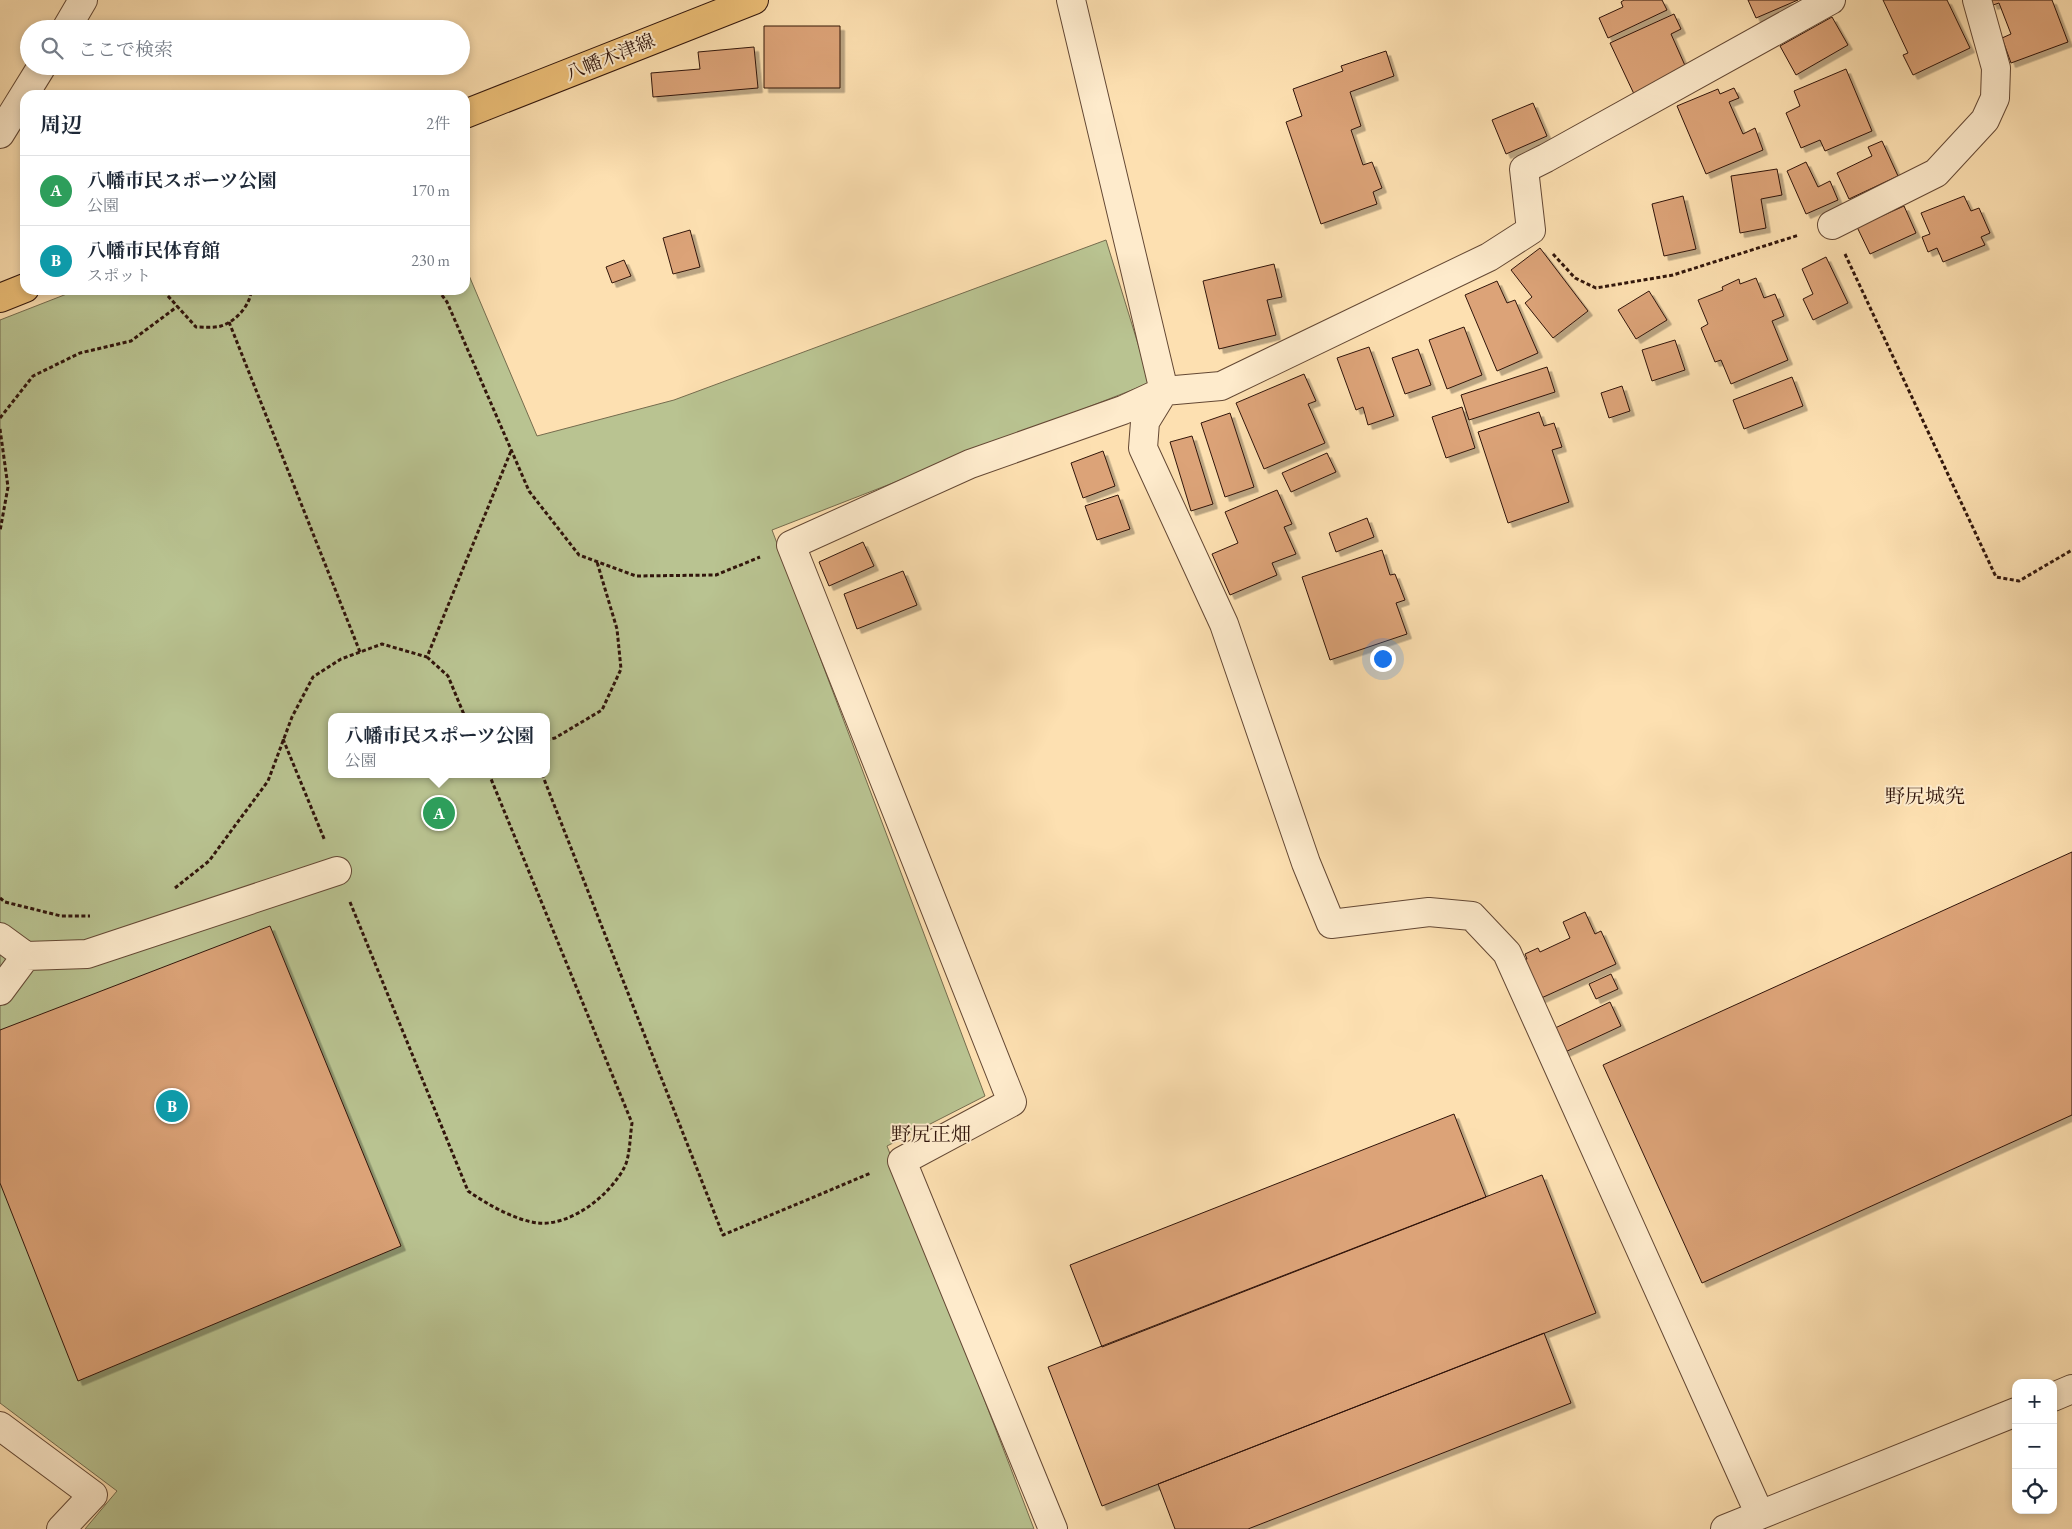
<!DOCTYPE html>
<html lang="ja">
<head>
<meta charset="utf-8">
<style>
	:root { --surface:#fff; --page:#f6f6f7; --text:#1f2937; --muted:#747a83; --line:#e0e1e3; --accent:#111827 }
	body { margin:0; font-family:"EB Garamond","Noto Serif JP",serif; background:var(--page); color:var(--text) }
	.controls { position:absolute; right:15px; bottom:15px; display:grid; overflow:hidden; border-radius:10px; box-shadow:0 2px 8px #0003 }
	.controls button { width:45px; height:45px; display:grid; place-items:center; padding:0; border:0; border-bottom:1px solid var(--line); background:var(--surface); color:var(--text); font:25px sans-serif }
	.you { position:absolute; left:1382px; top:658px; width:18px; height:18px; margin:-12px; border:4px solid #fff; border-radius:50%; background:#1a73e8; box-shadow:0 0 0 8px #1a73e833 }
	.badge { display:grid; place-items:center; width:32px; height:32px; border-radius:50%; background:var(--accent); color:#fff; font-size:16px; font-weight:700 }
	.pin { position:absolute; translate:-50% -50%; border:2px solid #fff; box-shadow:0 1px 5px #0006 }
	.popup { position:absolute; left:328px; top:713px; width:222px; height:65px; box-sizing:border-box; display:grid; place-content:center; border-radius:10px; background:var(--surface); filter:drop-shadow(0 1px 4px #0005); font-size:16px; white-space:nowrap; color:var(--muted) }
	.popup b { font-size:19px; color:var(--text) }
	.popup::after { content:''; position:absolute; left:50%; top:100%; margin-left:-10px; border:10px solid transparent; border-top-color:var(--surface) }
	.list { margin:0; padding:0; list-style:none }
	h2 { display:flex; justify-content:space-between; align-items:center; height:65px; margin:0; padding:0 20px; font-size:21px }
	h2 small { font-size:16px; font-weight:400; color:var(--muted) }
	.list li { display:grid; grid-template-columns:32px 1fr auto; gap:15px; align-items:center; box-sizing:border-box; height:70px; padding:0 20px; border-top:1px solid var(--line) }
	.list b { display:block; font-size:19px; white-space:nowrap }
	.list p { margin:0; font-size:16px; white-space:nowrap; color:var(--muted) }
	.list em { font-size:16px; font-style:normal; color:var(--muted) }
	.icon { flex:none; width:28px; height:28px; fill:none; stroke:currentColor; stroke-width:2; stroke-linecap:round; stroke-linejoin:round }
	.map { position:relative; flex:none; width:2072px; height:1529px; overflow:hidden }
	.search { position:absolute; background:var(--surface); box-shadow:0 2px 8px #0003; left:20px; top:20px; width:450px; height:55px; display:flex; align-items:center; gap:12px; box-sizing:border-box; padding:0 18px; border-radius:28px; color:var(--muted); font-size:19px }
	.panel { position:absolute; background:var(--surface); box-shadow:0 2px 8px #0003; left:20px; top:90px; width:450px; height:205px; border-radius:15px }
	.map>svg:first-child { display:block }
</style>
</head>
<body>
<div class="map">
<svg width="2072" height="1529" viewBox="0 0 2072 1529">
	<defs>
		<filter id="shadow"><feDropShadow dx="4.5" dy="4.5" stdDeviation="0" flood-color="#0004"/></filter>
	</defs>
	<rect width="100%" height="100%" fill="#fde0b1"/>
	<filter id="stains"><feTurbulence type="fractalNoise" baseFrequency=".004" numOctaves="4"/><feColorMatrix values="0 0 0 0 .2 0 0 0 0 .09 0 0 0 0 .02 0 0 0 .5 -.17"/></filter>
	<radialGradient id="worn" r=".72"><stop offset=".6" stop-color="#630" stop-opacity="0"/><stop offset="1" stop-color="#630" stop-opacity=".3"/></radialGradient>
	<!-- green -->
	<path fill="#b9c391" stroke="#756c4e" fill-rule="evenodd" d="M1106,240L1150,383L772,530L985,1096L887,1146L1034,1529H85L117,1491L0,1403V320L77,290H465V266L537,436L674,400ZM332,717H546V774H332Z"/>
	<!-- building -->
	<path fill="#dca378" stroke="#31150b" filter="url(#shadow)" d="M1624,0H1662L1667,10L1608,38L1599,18L1623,7L1621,2Z
		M1748,0H1798L1756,18Z
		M1883,0H1947L1970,48L1913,75L1903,55L1908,53Z
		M1991,0H2052L2068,42L2011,63L2002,38L2011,34L1999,3L1993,5Z
		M1674,14L1681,29L1671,34L1687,70L1634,94L1610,43Z
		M1832,17L1848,45L1796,75L1780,46Z
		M764,26H840V88H764Z
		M754,47L758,88L653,97L651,73L700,69L698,52Z
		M1386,51L1394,76L1350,92L1361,126L1351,130L1363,165L1372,162L1382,188L1373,192L1377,204L1321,224L1286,122L1302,116L1293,89L1343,71L1341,66Z
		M1846,69L1872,131L1825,151L1820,140L1801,148L1786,113L1800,106L1794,91Z
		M1734,88L1739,98L1729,102L1743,134L1755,128L1763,150L1706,174L1677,106L1718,89L1720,94Z
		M1533,103L1547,136L1506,154L1492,120Z
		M1882,141L1898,176L1849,199L1837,173L1872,156L1868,147Z
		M1806,162L1818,187L1830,181L1838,200L1806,214L1787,171Z
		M1777,169L1782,195L1761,199L1766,228L1740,233L1731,176Z
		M1683,196L1696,249L1664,256L1652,204Z
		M1964,196L1971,211L1979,208L1990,233L1981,237L1985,245L1943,262L1937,248L1928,252L1922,237L1930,234L1921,213Z
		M1904,206L1916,233L1870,254L1857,227Z
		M690,230L700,267L673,274L663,238Z
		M1540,248L1588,311L1553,338L1525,303L1532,297L1511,270Z
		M1826,257L1848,303L1813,320L1803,299L1813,294L1802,269Z
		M624,260L631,276L612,283L606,267Z
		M1274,264L1282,297L1267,300L1276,335L1219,349L1203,281Z
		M1756,278L1764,298L1775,294L1784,316L1772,321L1788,360L1731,384L1721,360L1715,362L1701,328L1708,324L1698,300L1723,290L1722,287L1739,279L1740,284Z
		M1497,281L1507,303L1515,300L1538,353L1497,371L1465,295Z
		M1649,291L1667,320L1636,339L1618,310Z
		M1464,327L1482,375L1447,389L1429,340Z
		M1675,340L1685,370L1652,381L1642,350Z
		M1369,347L1394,416L1368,425L1363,407L1356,410L1337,358Z
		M1418,349L1431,385L1405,394L1392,358Z
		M1547,367L1555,392L1469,420L1461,395Z
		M1304,374L1316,401L1308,404L1325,443L1264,469L1236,403Z
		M1792,377L1803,406L1744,429L1733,400Z
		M1622,386L1630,411L1609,418L1601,393Z
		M1462,407L1475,448L1446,458L1432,417Z
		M1539,412L1544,426L1554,423L1562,447L1552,450L1569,502L1508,523L1478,432Z
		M1230,413L1254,487L1225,497L1201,423Z
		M1192,436L1213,504L1191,511L1170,442Z
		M1103,451L1115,486L1083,498L1071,463Z
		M1327,453L1336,472L1291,492L1282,473Z
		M1277,490L1292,524L1284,527L1296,554L1272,563L1277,575L1230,595L1212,554L1238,543L1225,512Z
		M1118,495L1130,529L1097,540L1085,506Z
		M1367,518L1374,537L1336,552L1329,533Z
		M863,542L874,566L829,586L819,562Z
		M1382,550L1390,575L1395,574L1405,600L1396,603L1407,634L1330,660L1302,577Z
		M903,571L917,605L857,629L844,594Z
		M2072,852V1115L1702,1283L1603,1065Z
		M1585,912L1595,934L1601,931L1616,964L1537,1000L1520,962L1527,959L1525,954L1538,948L1540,952L1570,938L1563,922Z
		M270,926L401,1246L78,1381L0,1183V1030Z
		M1611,974L1618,989L1596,999L1589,984Z
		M1610,1002L1621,1026L1563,1053L1553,1029Z
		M1454,1114L1486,1197L1102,1347L1070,1265Z
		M1542,1175L1596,1313L1102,1506L1048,1367Z
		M1544,1333L1571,1403L1248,1529H1175L1158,1484Z"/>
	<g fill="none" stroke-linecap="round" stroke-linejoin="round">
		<defs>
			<path id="minor" d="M1071,0L1164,391L1145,422L1143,448L1224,624L1306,863L1331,924L1429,912L1472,916L1507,953L1760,1515
				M66,29L83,0
				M0,134L42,66
				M1832,225L1936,173L1985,120L1995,98L1996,68L1977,0
				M0,937L26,956L87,954L337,871
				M0,991L26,956
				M2053,1397L2072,1389
				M0,1426L93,1495L61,1529
				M1053,1529L902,1161L1012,1102L791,545L970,464L1123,410L1164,391L1221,386L1489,257L1531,230L1524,169L1546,158L1831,0
				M1725,1529L2016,1412"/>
			<path id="major" d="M465,114L754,0
				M0,298L25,288"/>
		</defs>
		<!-- minor casing -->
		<use href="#minor" stroke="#644834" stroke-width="30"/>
		<!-- major casing -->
		<use href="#major" stroke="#31150b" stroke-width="30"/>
		<!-- path -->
		<path stroke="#31150b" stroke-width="3" stroke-dasharray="4 2.5" stroke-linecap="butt" d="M1553,254L1575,278L1596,288L1673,275L1799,235
			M1845,254L1996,577L2019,581L2072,550
			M168,290L167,295L196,327C203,327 214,328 221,326C235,322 251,305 251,290
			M438,290L447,302L529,491L579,555L636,576L716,575L760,557
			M229,322L360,652
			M0,418L33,376L80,353L131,341L178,306
			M0,429L8,487L0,531
			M427,657L448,676L465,717
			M283,739L325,841
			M546,740L555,738L602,710L621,669L617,629L597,562
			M542,774L723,1235L871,1173
			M175,888L209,861L268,781L292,717L313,677L341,659L382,644L427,657L511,451
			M0,898L5,902L61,916H90
			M350,902L468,1191C487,1204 514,1220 538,1223C571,1226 609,1196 624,1168C630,1158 630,1135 632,1123L489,774"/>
		<!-- minor -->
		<use href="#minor" stroke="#feebcc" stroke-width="28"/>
		<!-- major -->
		<use href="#major" stroke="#eec078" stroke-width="28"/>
	</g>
	<g text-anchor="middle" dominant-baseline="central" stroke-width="4" stroke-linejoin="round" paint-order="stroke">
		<!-- street labels -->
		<g font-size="19" fill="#31150b" stroke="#feebcc">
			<text transform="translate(610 57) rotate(-22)">八幡木津線</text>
		</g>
		<!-- neighbourhood labels -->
		<g font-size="20" fill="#31150b" stroke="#feebcc">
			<text x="1925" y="796">野尻城究</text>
			<text x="931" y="1134">野尻正畑</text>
		</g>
	</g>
	<rect width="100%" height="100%" filter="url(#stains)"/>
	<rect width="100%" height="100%" fill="url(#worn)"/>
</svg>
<div class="controls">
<button>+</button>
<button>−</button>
<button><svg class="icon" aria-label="locate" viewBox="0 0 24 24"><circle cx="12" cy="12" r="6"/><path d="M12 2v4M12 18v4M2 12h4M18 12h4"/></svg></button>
</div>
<div class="you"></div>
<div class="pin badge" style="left:439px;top:813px;background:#2e9e5b">A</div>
<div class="popup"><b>八幡市民スポーツ公園</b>公園</div>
<div class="pin badge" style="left:172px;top:1106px;background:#0f9aa8">B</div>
<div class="search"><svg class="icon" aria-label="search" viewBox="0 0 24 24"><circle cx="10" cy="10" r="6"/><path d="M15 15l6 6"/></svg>ここで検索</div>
<section class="panel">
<h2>周辺<small>2件</small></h2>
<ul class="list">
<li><span class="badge" style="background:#2e9e5b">A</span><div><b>八幡市民スポーツ公園</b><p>公園</p></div><em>170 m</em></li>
<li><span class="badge" style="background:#0f9aa8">B</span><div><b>八幡市民体育館</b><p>スポット</p></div><em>230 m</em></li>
</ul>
</section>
</div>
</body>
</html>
